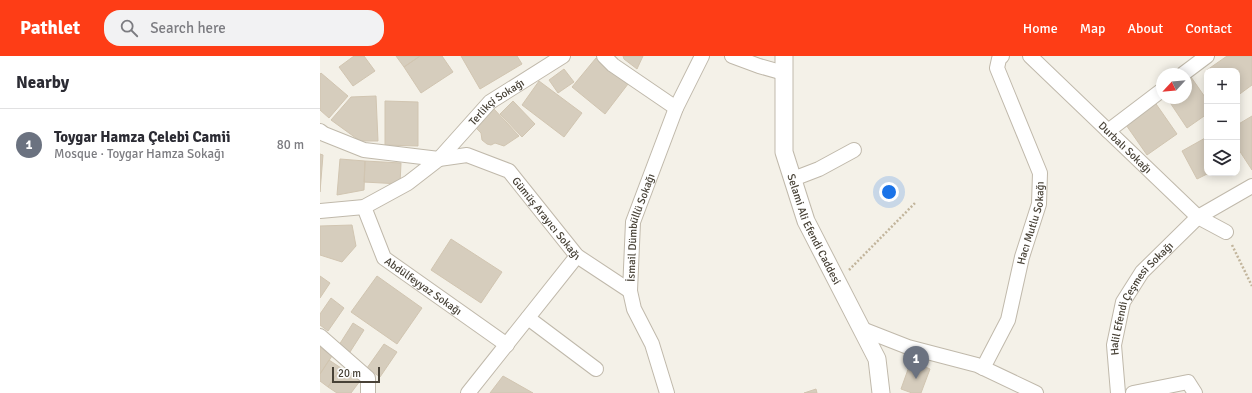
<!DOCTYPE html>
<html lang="en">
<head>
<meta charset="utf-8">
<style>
	:root { --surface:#fff; --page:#f2f2f3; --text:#2b2b33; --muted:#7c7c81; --line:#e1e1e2; --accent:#fe3d16 }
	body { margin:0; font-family:Signika,sans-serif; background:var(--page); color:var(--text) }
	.controls { position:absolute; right:12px; top:12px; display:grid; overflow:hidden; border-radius:8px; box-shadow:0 2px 10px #0003 }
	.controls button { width:36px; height:36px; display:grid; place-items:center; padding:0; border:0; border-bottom:1px solid var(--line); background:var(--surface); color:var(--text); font:20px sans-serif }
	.compass { position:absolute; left:836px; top:12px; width:36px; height:36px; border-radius:50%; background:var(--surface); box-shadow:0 2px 10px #0003; rotate:244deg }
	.scale { position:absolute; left:12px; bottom:10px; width:48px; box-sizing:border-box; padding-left:4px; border:2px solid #484237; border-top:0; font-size:11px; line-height:14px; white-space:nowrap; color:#484237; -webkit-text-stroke:3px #fff; paint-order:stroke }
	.you { position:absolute; left:569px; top:136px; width:14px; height:14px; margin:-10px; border:3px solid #fff; border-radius:50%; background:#1a73e8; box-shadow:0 0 0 6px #1a73e833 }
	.badge { display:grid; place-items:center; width:26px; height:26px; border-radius:50%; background:var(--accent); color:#fff; font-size:13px; font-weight:700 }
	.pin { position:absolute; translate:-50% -33px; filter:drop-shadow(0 1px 2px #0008) }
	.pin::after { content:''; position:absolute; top:21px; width:14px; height:12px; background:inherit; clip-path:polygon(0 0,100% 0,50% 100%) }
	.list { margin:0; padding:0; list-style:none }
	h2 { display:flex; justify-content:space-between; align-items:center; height:52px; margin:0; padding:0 16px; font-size:17px }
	h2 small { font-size:13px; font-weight:400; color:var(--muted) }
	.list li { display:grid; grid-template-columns:26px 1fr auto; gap:12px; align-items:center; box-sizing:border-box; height:72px; padding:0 16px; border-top:1px solid var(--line) }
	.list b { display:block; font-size:15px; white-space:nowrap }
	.list p { margin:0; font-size:13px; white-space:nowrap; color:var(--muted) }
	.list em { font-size:13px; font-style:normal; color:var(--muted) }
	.icon { flex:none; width:22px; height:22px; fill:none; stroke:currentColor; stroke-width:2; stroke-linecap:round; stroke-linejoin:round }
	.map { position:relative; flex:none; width:932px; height:337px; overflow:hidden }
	header { display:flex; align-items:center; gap:24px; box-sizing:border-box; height:56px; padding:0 20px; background:var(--accent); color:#fff }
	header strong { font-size:19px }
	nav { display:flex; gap:22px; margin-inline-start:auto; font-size:14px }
	.search { width:280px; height:36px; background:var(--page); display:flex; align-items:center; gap:10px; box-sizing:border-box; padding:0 14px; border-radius:16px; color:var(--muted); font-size:15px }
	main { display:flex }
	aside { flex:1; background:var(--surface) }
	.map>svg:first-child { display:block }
</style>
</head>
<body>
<header>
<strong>Pathlet</strong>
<div class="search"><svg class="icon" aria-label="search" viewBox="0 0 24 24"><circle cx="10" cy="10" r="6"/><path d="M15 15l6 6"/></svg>Search here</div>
<nav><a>Home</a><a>Map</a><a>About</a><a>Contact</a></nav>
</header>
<main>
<aside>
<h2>Nearby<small></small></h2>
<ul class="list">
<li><span class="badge" style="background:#6b7280">1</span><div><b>Toygar Hamza Çelebi Camii</b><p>Mosque · Toygar Hamza Sokağı</p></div><em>80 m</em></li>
</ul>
</aside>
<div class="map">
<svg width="932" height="337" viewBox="0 0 932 337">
	<rect width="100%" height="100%" fill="#f4f1e8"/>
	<!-- building -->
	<path fill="#d6cdbd" stroke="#d1c5b1" d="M34,0H44L55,15L33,30L19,11Z
		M76,0H100L84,11Z
		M100,0H122L133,16L101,37L84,11Z
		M141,0H197L202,8L160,33Z
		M303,0H323L317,13L304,3Z
		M907,0H932V29L917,40V15L887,14Z
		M276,2L308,28L285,58L252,31Z
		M244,13L254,26L238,37L229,24Z
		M1,17L28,40L9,62L0,54V18Z
		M871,21L887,44V58L867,72L847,42H866V24Z
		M219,25L262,57L244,81L202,49Z
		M56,40L58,85H40L11,64L31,41Z
		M65,45L98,46V90L65,89Z
		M193,45L215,68L202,81L180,58Z
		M834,45L857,78L827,99L804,66Z
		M174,53L199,80L184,90L175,87L171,89L167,88L162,84L161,77L153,69Z
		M932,60V114L917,91V69Z
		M887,81V117H889L877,123L862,95Z
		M0,98L3,99L0,136Z
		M20,103L45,105L44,134L17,139Z
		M45,105L81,107L80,128L44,126Z
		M32,169L36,190L22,206L0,199V170Z
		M131,183L182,216L161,247L111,214Z
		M0,220L10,227L0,242Z
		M57,220L102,252L77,288L31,256Z
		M11,242L24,252L8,275L0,269V258Z
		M33,267L44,274L30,296L19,289Z
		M64,288L77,296L60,321L47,312Z
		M0,291L12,300L0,318Z
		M9,304L21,312L8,331L0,325V318Z
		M591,305L610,313L601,337H592L581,333Z
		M21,312L40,325L31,337H17L8,331Z
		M183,320L213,337H170Z
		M496,333L497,337H484Z"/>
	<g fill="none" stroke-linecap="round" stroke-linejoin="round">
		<defs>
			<g id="minor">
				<path d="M284,0L293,9L356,52"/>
				<path d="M412,0L439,10L464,17"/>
				<path id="s1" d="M710,0L878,161L906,176"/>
				<path d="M863,18L887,0"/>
				<path id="s2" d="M0,75L4,78L44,94L119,103L147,99L189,115L257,200L310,235"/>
				<path d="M788,75L842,34"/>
				<path d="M473,123L499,113L534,94"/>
				<path id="s3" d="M44,151L64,202L187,289"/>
				<path id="s4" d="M0,155L44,151L88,127L119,103L170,46L243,0"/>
				<path d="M208,262L276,313"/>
				<path d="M542,273L588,291L657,309L716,337"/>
				<path d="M0,280L48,322V337"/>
				<path id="s5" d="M663,312L688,264L702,201L719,148L720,117L677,12L679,3L682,0"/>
				<path d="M148,337L257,200"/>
				<path id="s6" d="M347,337L332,288L314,253L310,235L313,166L356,52L382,0"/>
				<path id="s7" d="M798,337L794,289L803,246L822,216L878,161L932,130"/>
				<path d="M813,337L868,326L875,337"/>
			</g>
			<g id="tertiary">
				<path id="s8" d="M464,0V96L486,165L557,303L561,337"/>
			</g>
		</defs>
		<!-- minor casing -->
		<use href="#minor" stroke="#c0b9ab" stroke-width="16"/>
		<!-- tertiary casing -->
		<use href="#tertiary" stroke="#c0b9ab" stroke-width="19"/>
		<!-- path -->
		<path stroke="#c2b59c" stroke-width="2.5" stroke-dasharray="2 2" stroke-linecap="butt" d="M912,189L932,230
			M529,214L596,146"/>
		<!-- minor -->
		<use href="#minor" stroke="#fff" stroke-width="14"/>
		<!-- tertiary -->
		<use href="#tertiary" stroke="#fff" stroke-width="17"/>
	</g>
	<g text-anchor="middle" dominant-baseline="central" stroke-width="3.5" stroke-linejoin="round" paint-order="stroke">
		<!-- street labels -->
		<g font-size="11" fill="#484237" stroke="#fff">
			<text stroke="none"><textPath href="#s4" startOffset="215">Terlikçi Sokağı</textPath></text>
			<text stroke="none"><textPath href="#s1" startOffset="132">Durbalı Sokağı</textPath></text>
			<text stroke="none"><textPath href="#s2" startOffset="257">Gümüş Arayıcı Sokağı</textPath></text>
			<text stroke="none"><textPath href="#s5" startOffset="154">Hacı Mutlu Sokağı</textPath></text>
			<text stroke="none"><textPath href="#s6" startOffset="174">İsmail Dümbüllü Sokağı</textPath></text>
			<text stroke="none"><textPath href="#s8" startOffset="179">Selami Ali Efendi Caddesi</textPath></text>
			<text stroke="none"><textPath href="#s3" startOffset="103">Abdülfeyyaz Sokağı</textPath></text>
			<text stroke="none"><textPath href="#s7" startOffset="103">Halil Efendi Çeşmesi Sokağı</textPath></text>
		</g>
	</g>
</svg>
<div class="controls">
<button>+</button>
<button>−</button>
<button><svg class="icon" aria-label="layers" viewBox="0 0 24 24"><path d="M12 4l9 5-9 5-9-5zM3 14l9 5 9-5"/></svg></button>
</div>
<svg class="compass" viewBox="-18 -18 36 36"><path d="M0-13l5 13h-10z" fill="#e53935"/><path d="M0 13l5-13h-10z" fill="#7c7c81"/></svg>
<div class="scale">20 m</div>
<div class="you"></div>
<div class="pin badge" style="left:596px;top:323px;background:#6b7280">1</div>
</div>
</main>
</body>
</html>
